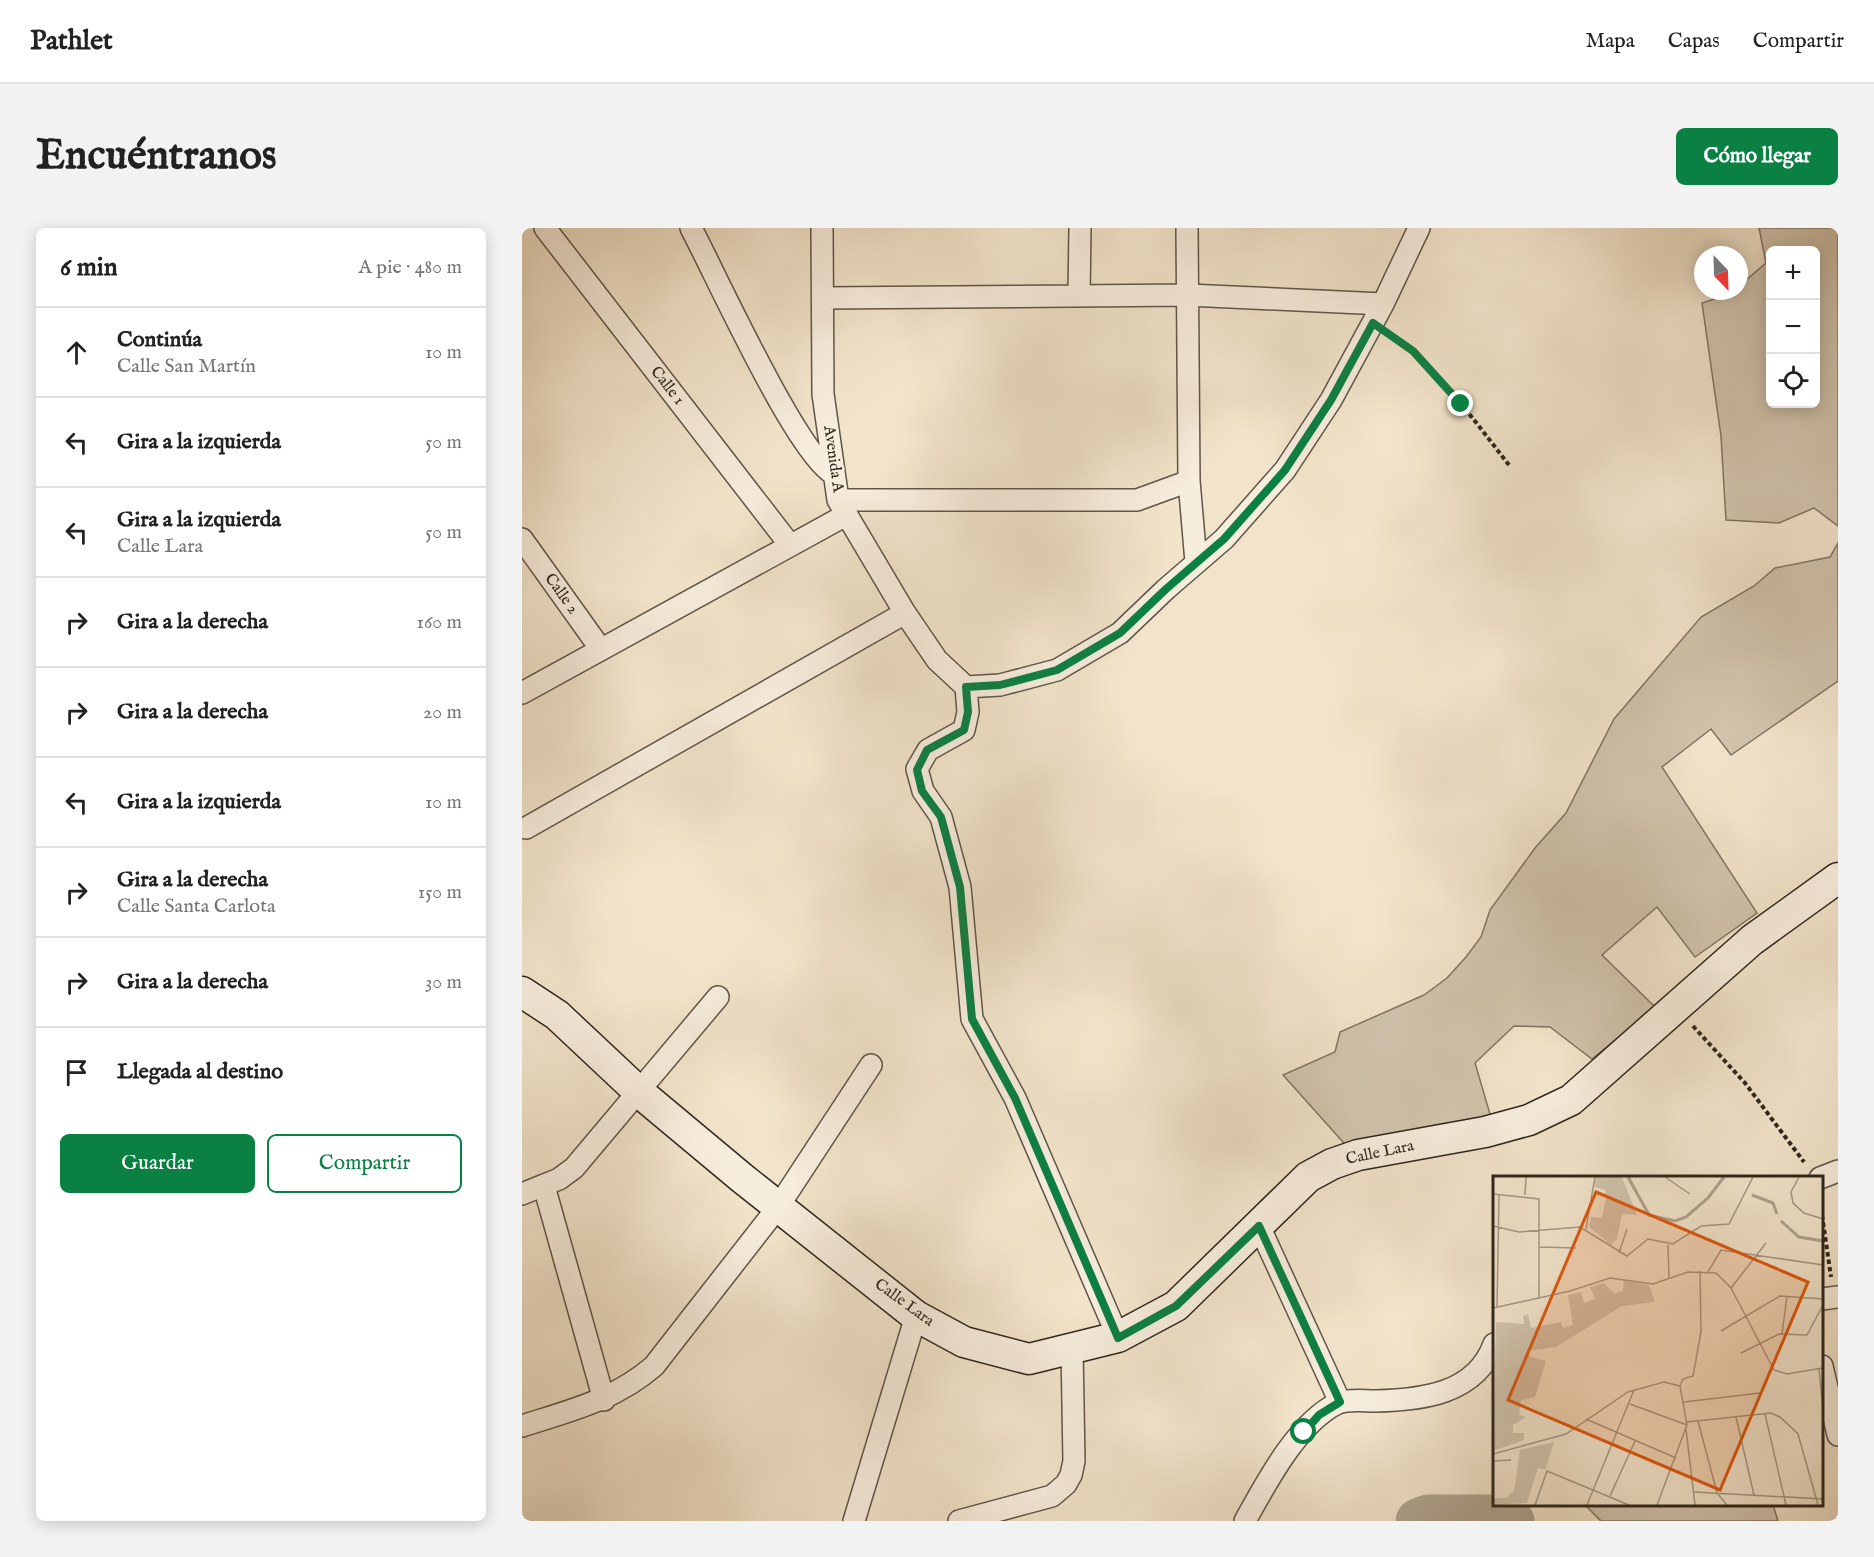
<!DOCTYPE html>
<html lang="es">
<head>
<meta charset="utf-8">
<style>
	:root { --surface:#fff; --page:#f2f2f2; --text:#222; --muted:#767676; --line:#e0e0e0; --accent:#0b8043 }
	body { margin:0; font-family:"IM FELL English",serif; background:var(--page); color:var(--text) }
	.controls { position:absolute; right:18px; top:18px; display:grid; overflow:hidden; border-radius:9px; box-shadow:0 3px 15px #0003 }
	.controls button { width:54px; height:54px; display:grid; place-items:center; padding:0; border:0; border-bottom:2px solid var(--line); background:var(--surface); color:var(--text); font:30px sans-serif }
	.compass { position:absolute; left:1172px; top:18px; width:54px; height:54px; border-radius:50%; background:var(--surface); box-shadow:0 3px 15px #0003; rotate:157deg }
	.stop { position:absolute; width:18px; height:18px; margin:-14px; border:4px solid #0b8043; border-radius:50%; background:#fff }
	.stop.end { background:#0b8043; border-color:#fff; box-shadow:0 2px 6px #0008 }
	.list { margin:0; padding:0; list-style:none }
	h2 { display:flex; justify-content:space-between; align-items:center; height:78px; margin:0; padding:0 24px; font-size:26px }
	h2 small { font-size:20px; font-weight:400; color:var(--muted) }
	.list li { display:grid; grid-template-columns:39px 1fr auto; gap:18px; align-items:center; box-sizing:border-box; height:90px; padding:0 24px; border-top:2px solid var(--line) }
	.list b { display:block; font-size:22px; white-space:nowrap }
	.list p { margin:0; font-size:20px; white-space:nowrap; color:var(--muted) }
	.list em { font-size:20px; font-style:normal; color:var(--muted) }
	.actions { display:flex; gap:12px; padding:18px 24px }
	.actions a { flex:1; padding:14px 0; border:2px solid var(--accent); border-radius:9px; text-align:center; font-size:21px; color:var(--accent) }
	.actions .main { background:var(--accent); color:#fff }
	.icon { flex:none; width:33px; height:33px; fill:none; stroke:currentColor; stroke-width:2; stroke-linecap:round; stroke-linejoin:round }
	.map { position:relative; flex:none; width:1316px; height:1293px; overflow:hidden; border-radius:9px }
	header { display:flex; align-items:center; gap:36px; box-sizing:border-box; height:84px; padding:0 30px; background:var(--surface); border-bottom:2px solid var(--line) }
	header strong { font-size:28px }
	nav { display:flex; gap:33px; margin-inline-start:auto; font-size:21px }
	.intro { display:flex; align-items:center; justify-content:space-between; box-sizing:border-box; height:144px; padding:0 36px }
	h1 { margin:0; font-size:42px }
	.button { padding:15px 27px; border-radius:9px; background:var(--accent); color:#fff; font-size:21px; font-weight:700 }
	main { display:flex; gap:36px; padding:0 36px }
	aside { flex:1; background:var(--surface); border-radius:9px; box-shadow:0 3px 15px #0003 }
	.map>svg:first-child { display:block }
</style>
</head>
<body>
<header>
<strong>Pathlet</strong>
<nav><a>Mapa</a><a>Capas</a><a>Compartir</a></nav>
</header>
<div class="intro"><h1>Encuéntranos</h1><a class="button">Cómo llegar</a></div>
<main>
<aside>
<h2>6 min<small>A pie · 480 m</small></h2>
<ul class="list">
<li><svg class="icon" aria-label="ahead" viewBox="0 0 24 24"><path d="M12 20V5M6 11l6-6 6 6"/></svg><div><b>Continúa</b><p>Calle San Martín</p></div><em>10 m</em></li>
<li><svg class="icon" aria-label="left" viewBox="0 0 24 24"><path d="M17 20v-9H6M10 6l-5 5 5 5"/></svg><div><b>Gira a la izquierda</b></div><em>50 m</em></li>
<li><svg class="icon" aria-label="left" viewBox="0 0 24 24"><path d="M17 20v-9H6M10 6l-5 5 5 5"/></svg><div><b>Gira a la izquierda</b><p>Calle Lara</p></div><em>50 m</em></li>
<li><svg class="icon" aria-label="right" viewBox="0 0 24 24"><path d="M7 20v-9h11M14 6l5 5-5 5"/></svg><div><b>Gira a la derecha</b></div><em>160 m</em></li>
<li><svg class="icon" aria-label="right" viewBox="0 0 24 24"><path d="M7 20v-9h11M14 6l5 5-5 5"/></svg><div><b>Gira a la derecha</b></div><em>20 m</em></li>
<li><svg class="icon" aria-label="left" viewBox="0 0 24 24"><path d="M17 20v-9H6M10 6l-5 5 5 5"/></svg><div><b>Gira a la izquierda</b></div><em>10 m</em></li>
<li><svg class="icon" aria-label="right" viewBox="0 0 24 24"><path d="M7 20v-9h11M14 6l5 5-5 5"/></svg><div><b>Gira a la derecha</b><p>Calle Santa Carlota</p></div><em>150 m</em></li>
<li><svg class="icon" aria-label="right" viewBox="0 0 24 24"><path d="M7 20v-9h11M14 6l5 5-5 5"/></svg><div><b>Gira a la derecha</b></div><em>30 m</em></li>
<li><svg class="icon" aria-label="arrive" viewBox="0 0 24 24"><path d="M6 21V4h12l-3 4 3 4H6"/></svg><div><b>Llegada al destino</b></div></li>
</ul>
<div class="actions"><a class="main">Guardar</a><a>Compartir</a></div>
</aside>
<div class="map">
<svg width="1316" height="1293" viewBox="0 0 1316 1293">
	<rect width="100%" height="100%" fill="#f2e4cb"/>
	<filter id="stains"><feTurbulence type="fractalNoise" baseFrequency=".00333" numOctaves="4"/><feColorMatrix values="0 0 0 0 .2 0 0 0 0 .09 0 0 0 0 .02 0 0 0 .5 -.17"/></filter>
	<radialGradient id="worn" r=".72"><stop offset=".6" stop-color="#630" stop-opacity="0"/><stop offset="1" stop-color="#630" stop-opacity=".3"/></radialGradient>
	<!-- green -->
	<path fill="#d1c4ad" stroke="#807564" stroke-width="1.5" fill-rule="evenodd" d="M1237,0H1316V298L1292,280L1257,295L1204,292L1199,208L1180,75L1217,63V58L1244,35ZM1248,22H1294V176H1248Z
		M1316,315V453L1209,527L1189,501L1140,539L1235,685L1173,729L1135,679L1080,727L1133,779L1070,831L1028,799L992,798L953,835L970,893L828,922L761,847L813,824L818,804L902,767L925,750L944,729L959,709L968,682L1013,620L1044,585L1092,491L1179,389L1232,358L1253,340L1308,329Z
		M1063,1277H1251L1256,1293H1079Z"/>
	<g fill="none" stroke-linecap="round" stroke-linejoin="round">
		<!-- river -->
		<path stroke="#afa38f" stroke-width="45" d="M896,1293L906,1289H984L990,1293"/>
		<defs>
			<path id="street" d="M23,0L268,317
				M169,0C193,45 276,229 312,246
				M300,0L301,166L316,272L383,385L415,432L444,459
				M665,0L667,253L674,334
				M557,68L558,0
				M301,70L666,67L861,76
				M316,272H615L667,253
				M0,311L78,420
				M444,459L446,484L442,502L406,522L395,541L401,563L419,589L438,659L450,791L493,870L596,1109
				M444,459L478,457L535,442L598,405L644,361L702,311L763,242L809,172L861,76L897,0
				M0,465L324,287
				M4,600L383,385
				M1298,950L1316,943
				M22,958L82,1172
				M0,966L37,951L52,940L196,769
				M737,998L818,1174
				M1300,1071L1316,1069
				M1300,1138L1316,1207
				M0,1198C47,1183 93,1172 132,1138L256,979L349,837
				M332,1293L394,1088
				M437,1293L530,1268L544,1256L549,1247L552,1233L550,1121
				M723,1293C744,1255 776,1194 816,1175C826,1171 842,1173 853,1173C900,1172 954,1166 972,1116"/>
			<path id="secondary" d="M0,764L35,787L117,864L220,950L394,1088L442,1114L507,1131L596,1109L654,1078L786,949L810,936L836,927L963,904L1007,892L1049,872L1230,712L1316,650"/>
		</defs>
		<!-- street casing -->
		<use href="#street" stroke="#5f5647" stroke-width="24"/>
		<!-- secondary casing -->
		<use href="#secondary" stroke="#2e261b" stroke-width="33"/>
		<!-- path -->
		<path stroke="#2e261b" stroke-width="4" stroke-dasharray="4.5 3" stroke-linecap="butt" d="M868,107C916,141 951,191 987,237
			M1171,798L1223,855L1282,934
			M1300,987L1309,1049"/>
		<!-- street -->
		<use href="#street" stroke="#f7eddd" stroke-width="21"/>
		<!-- secondary -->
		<use href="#secondary" stroke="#f7eddd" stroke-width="30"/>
	</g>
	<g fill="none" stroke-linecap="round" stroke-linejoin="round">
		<!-- route -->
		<path stroke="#0b8043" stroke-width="8" d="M782,1204L797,1187L818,1174L737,998L654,1078L596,1110L493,870L450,791L438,659L419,589L400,563L395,542L405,522L442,502L446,484L444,459L478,457L535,442L598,405L644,361L702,311L763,242L809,172L851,95L891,123L939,176"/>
	</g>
	<g text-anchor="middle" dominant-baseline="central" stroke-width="5" stroke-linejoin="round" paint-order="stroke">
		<!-- street labels -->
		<g font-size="16" fill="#2e261b" stroke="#f7eddd">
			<text transform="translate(145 158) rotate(52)">Calle 1</text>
			<text transform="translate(311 231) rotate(82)">Avenida A</text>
			<text transform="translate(39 366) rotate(54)">Calle 2</text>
			<text transform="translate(858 925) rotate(-12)">Calle Lara</text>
			<text transform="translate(382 1075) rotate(36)">Calle Lara</text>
		</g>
	</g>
	<!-- overview -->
	<g transform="translate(971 948)">
		<rect width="330" height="330" fill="#f2e4cb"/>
		<path d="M103,1H129L144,39L129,38L124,63L118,69L96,51L98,41L109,42L113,21L112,14L101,11ZM131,104L156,109L162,126L129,130L63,171L35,175L38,181L53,185L42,221L28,224L26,239L33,241L20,249V257H31V264L0,275L3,146L31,148L30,140L35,138L38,152L68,146L70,152L80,149L75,119L88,116L91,127L102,123L97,111L111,107L122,118L130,114ZM61,266L52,294L45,292L34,327L0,329V322H13L21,315L27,274Z" fill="#d1c4ad"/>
		<path fill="none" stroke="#afa38f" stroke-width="3" d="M135,1L156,39L182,45L193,41L215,22L231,1M259,19L280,27L284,38M288,45L306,61L330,65"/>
		<path fill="none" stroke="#a49885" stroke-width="1.5" d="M172,1L197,18M306,1L298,16L300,27L311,37L330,43M0,18L46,23V122M32,19L33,1M0,50L26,56L87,51L134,80L155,63L180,68L208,50L236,48L260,1M93,53L102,1M175,69L176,103M46,71L83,72M126,77L134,53M215,96L228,74L330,89M238,112L273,67M4,131L6,19M0,132L77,115L117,102L160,108L195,96L223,97L238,112L281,194L294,198L330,192M228,155L287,120L330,123M289,158L294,120M248,177L286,158L314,159L330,129M326,193L330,233M187,210L190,203L200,200L208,156L207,95M191,226L267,217M137,228L194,249M272,238L293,329M243,241L261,319M93,243L183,282M205,245L224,317L234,329M194,246L278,237L287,241L305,258L325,329M193,253L202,329M0,278L73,258L135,216L171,206L187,210M0,285L18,284M201,316L330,323M117,320L142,265M42,329L54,295L136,329M94,329L141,214M164,329L194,249L187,210"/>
		<path fill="#df560d" fill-opacity="0.15" stroke="#df560d" stroke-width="3" d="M103,16L315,106L227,314L15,224Z"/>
		<rect width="330" height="330" fill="none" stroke="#2e261b" stroke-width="3"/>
	</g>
	<rect width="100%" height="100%" filter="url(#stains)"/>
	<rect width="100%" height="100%" fill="url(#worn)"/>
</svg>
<div class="controls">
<button>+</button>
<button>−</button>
<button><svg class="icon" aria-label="locate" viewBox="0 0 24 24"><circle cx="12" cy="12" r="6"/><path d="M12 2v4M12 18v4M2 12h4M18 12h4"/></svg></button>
</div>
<svg class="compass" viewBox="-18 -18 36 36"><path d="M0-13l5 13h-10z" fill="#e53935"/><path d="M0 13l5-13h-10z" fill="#767676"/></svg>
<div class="stop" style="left:782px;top:1204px"></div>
<div class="stop end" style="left:939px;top:176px"></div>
</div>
</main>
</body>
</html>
